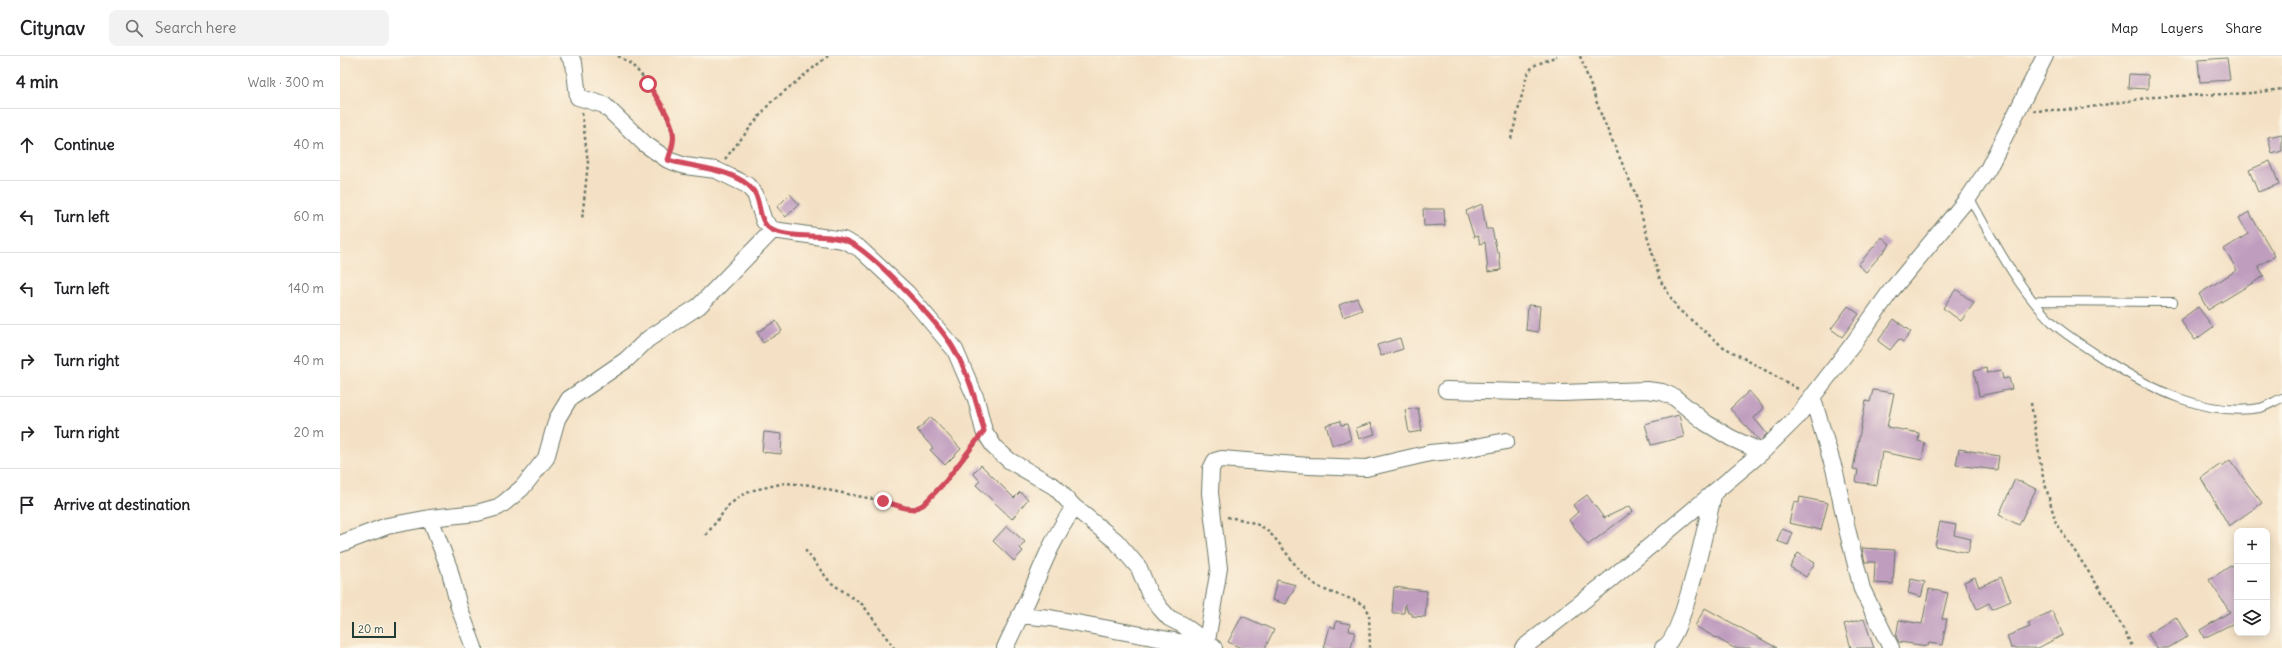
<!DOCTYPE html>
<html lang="en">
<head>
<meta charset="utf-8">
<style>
	:root { --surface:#fff; --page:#f2f2f2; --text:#202124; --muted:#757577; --line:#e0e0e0 }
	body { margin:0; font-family:Delius,sans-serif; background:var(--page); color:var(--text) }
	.controls { position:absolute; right:12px; bottom:12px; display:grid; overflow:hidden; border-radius:8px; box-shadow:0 2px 10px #0003 }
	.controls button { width:36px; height:36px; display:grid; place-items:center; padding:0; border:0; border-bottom:1px solid var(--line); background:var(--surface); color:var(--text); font:20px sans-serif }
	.scale { position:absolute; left:12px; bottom:10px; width:44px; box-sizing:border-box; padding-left:4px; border:2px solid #1f3d34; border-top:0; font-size:11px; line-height:14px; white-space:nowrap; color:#1f3d34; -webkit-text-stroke:3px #fcf5e5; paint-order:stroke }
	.stop { position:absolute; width:12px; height:12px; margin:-9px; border:3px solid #d1495b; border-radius:50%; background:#fff }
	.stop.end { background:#d1495b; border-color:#fff; box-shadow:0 1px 4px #0008 }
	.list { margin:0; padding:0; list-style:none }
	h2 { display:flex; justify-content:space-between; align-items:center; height:52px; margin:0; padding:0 16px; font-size:17px }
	h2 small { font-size:13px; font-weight:400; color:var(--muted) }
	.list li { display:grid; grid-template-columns:26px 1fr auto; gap:12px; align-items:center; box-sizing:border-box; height:72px; padding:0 16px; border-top:1px solid var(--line) }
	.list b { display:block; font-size:15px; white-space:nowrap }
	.list em { font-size:13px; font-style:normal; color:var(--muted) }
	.icon { flex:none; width:22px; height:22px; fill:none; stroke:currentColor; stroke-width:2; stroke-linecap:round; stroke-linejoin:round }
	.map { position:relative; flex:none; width:1942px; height:592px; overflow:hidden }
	header { display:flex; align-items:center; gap:24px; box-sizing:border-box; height:56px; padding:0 20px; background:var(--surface); border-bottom:1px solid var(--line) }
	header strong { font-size:19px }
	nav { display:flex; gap:22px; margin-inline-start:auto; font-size:14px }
	.search { width:280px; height:36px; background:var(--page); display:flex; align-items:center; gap:10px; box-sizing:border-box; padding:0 14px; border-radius:8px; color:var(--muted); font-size:15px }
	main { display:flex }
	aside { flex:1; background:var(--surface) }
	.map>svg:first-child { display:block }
</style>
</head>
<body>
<header>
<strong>Citynav</strong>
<div class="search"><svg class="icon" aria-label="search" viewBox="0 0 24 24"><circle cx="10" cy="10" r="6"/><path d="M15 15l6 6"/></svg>Search here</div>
<nav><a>Map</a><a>Layers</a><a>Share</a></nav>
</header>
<main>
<aside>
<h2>4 min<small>Walk · 300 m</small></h2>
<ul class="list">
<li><svg class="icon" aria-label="ahead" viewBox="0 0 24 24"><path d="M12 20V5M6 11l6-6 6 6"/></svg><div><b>Continue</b></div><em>40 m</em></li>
<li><svg class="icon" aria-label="left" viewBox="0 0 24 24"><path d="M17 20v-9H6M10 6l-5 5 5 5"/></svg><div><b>Turn left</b></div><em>60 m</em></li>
<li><svg class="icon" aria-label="left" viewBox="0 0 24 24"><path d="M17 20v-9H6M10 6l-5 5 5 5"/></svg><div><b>Turn left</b></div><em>140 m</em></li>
<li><svg class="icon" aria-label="right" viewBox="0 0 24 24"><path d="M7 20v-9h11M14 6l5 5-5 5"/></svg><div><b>Turn right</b></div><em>40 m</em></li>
<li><svg class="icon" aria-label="right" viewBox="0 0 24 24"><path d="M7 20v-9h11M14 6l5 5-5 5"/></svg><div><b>Turn right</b></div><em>20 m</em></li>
<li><svg class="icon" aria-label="arrive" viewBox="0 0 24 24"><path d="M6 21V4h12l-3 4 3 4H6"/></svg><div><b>Arrive at destination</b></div></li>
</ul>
</aside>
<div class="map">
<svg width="1942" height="592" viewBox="0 0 1942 592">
	<rect width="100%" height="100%" fill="#fcf5e5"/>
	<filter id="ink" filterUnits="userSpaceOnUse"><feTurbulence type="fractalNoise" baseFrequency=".025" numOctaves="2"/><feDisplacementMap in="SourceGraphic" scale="8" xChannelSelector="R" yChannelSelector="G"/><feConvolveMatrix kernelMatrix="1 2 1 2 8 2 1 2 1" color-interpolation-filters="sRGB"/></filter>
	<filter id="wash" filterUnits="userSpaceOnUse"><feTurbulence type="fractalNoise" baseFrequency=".012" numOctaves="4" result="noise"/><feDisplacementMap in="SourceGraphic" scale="16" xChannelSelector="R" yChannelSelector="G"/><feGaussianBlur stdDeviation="0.9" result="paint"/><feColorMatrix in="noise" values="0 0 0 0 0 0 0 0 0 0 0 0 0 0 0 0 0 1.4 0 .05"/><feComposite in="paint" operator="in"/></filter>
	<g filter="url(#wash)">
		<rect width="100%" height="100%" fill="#f4e1c5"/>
		<g id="blocks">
			<!-- building -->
			<path fill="#bf9dbf" d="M1887,2L1890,24L1860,26L1858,4Z
				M1789,18L1808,19V33L1788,32Z
				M1942,78V95L1932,98L1928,81Z
				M1930,105L1939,128L1918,136L1909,114Z
				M450,138L459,148L446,161L437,151Z
				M1142,148L1146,173H1152L1157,196H1159L1161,214L1148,216L1145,186L1140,188L1138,180L1134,181L1126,155Z
				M1083,153H1104L1105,169L1084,170Z
				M1909,156L1935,200L1918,210L1924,220L1868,254L1859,238L1897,214L1884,193L1908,178L1899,162Z
				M1542,181L1550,188L1526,216L1518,209Z
				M1616,233L1634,247L1621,265L1603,252Z
				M1017,242L1022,254L1003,261L999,249Z
				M1188,249L1200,250L1198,276L1186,274Z
				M1508,250L1519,258L1502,281L1491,273Z
				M1858,251L1873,271L1855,284L1840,264Z
				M1554,263L1571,276L1563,286L1559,283L1550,294L1538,285Z
				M436,265L442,275L423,287L417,276Z
				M1060,282L1063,293L1041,300L1037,289Z
				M1646,312L1647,317L1661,314L1663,323L1669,322L1672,333L1639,340L1634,315Z
				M1533,334L1554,337L1547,371L1579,377L1578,385L1585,387L1582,404L1542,396L1537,429L1516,426L1518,414L1513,413L1526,345L1530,346Z
				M1409,335L1424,352L1414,362L1427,378L1420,385L1390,353Z
				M1078,352L1082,375L1069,377L1065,354Z
				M1339,359L1344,381L1311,389L1305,368Z
				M591,361L621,393L605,409L590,394L593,392L577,374Z
				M1000,365L1001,369L1007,368L1011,384L992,389L986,369Z
				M1031,367L1035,378L1019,383L1016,372Z
				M424,376L442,378L441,398L422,396Z
				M1619,393L1659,400L1657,414L1616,409Z
				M1890,404L1922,447L1889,470L1861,422L1881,408L1882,410Z
				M641,409L674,442L680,436L688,443L672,463L636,429L640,425L633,417Z
				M1675,423L1696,433L1679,469L1659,459Z
				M1247,439L1264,462L1290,450L1293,455L1248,489L1229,464L1238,456L1233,449Z
				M1460,441L1488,447L1481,474L1449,467L1454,446L1459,447Z
				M1600,466L1616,469L1614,479L1631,483L1628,497L1595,490Z
				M667,470L685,486L680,492L683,495L674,505L653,485Z
				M1442,473L1453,477L1448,489L1437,485Z
				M1522,492L1555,494L1553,528L1534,527L1535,506H1525Z
				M1458,497L1475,507L1466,521L1450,511Z
				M1892,509L1897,518V568L1896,566L1864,582L1860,574L1890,556L1869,524Z
				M1635,521L1639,531L1661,521L1671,545L1652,553L1649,547L1637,553L1624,526Z
				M1571,523L1585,526L1581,541L1568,537Z
				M937,524L956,529L946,548L932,544Z
				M1054,531L1087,535L1085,561L1072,560V557H1068L1065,548L1064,557H1052Z
				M1589,533L1608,537L1602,563H1607L1602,589L1589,587L1588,590L1559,586L1556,581L1559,564L1582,568Z
				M1365,552L1437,592H1394L1355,570Z
				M1712,555L1723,579L1698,592H1671L1667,580L1690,571L1688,567Z
				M902,560L934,574L925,592H901L888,586Z
				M1836,561L1848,580L1828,592H1817L1808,578Z
				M1524,563L1534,592H1511L1504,568Z
				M996,565L1010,568L1009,575L1015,576L1011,592H984L990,570L995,572Z"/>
		</g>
	</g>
	<g filter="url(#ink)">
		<use href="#blocks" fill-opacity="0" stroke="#6a7667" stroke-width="1"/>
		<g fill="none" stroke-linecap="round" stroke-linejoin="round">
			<defs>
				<path id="service" d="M1629,141C1654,185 1678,234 1715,269C1730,282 1750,294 1767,305C1812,333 1865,361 1920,352C1927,350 1935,345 1942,342
					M1694,245L1833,246"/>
				<path id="minor" d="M229,0L234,7L238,41L264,49L305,88L328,104L345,110L376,114L407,129L415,138L424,165L433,174L503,184L519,192L567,237L615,294L636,343L644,375L655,392L670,405L715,431L734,451L776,485L799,512L809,537L820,552L829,562L843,569L874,592
					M1106,334L1222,337L1307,334L1322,336L1334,341L1366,367L1391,382L1422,396
					M1472,340L1495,416L1507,473L1522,533L1551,592
					M90,462L109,512L119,551L134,592
					M0,488L47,470L90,462L137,457L158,451L164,447L182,432L206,402L217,363L229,343L286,304L308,283L359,250L433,174
					M680,559L710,562L872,592
					M867,585L879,512L870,437L871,413L875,405L882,403L969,410L1026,412L1090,397L1121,394L1166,385
					M665,592C674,572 684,553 692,534C705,503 715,479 734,451
					M1183,592L1266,527L1422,396L1456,362L1513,288L1550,236L1629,141L1648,113L1705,0
					M1323,592C1344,582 1367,463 1374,436"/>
			</defs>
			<!-- service casing -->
			<use href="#service" stroke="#6a7667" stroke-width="10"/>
			<!-- minor casing -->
			<use href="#minor" stroke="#6a7667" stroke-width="18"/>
			<!-- path -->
			<path stroke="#6a7667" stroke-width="2.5" stroke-dasharray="3 3" stroke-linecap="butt" d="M278,0C283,3 289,6 293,10C310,26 335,66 333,89
				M1240,0L1262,61L1295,137L1320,224L1338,253L1382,290L1460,334
				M1693,55L1738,53L1813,41L1912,37L1942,33
				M242,57L248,107L242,164
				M1171,83L1187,19L1193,10L1217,0
				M385,103L430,47L488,0
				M1691,347L1702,417L1716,467L1772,551L1793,592
				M887,461C899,463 912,465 922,471C940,482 953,512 972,526C987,539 1009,539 1025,550L1029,557L1030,592
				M366,479L389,449L402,439L414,434L445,427L471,429L492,435L543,445L565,452H579L605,426L635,388
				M465,494L490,526L523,549L554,592"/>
			<!-- service -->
			<use href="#service" stroke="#fff" stroke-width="8"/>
			<!-- minor -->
			<use href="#minor" stroke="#fff" stroke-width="16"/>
		</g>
	</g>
	<g fill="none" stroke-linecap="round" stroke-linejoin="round" filter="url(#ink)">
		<!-- route -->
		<path stroke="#d1495b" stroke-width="5" d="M308,28C316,41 331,61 333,76C335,85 331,95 328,104C353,112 395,112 413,134C422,145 417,166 432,174C455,184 484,176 507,185C532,196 602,270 615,295C629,319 637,348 644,375L605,426L583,449L574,453L565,452L543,445"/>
	</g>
</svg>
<div class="controls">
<button>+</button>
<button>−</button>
<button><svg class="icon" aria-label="layers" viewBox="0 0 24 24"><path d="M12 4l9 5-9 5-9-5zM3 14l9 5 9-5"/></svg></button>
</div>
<div class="scale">20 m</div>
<div class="stop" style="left:308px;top:28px"></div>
<div class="stop end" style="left:543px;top:445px"></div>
</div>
</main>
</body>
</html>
